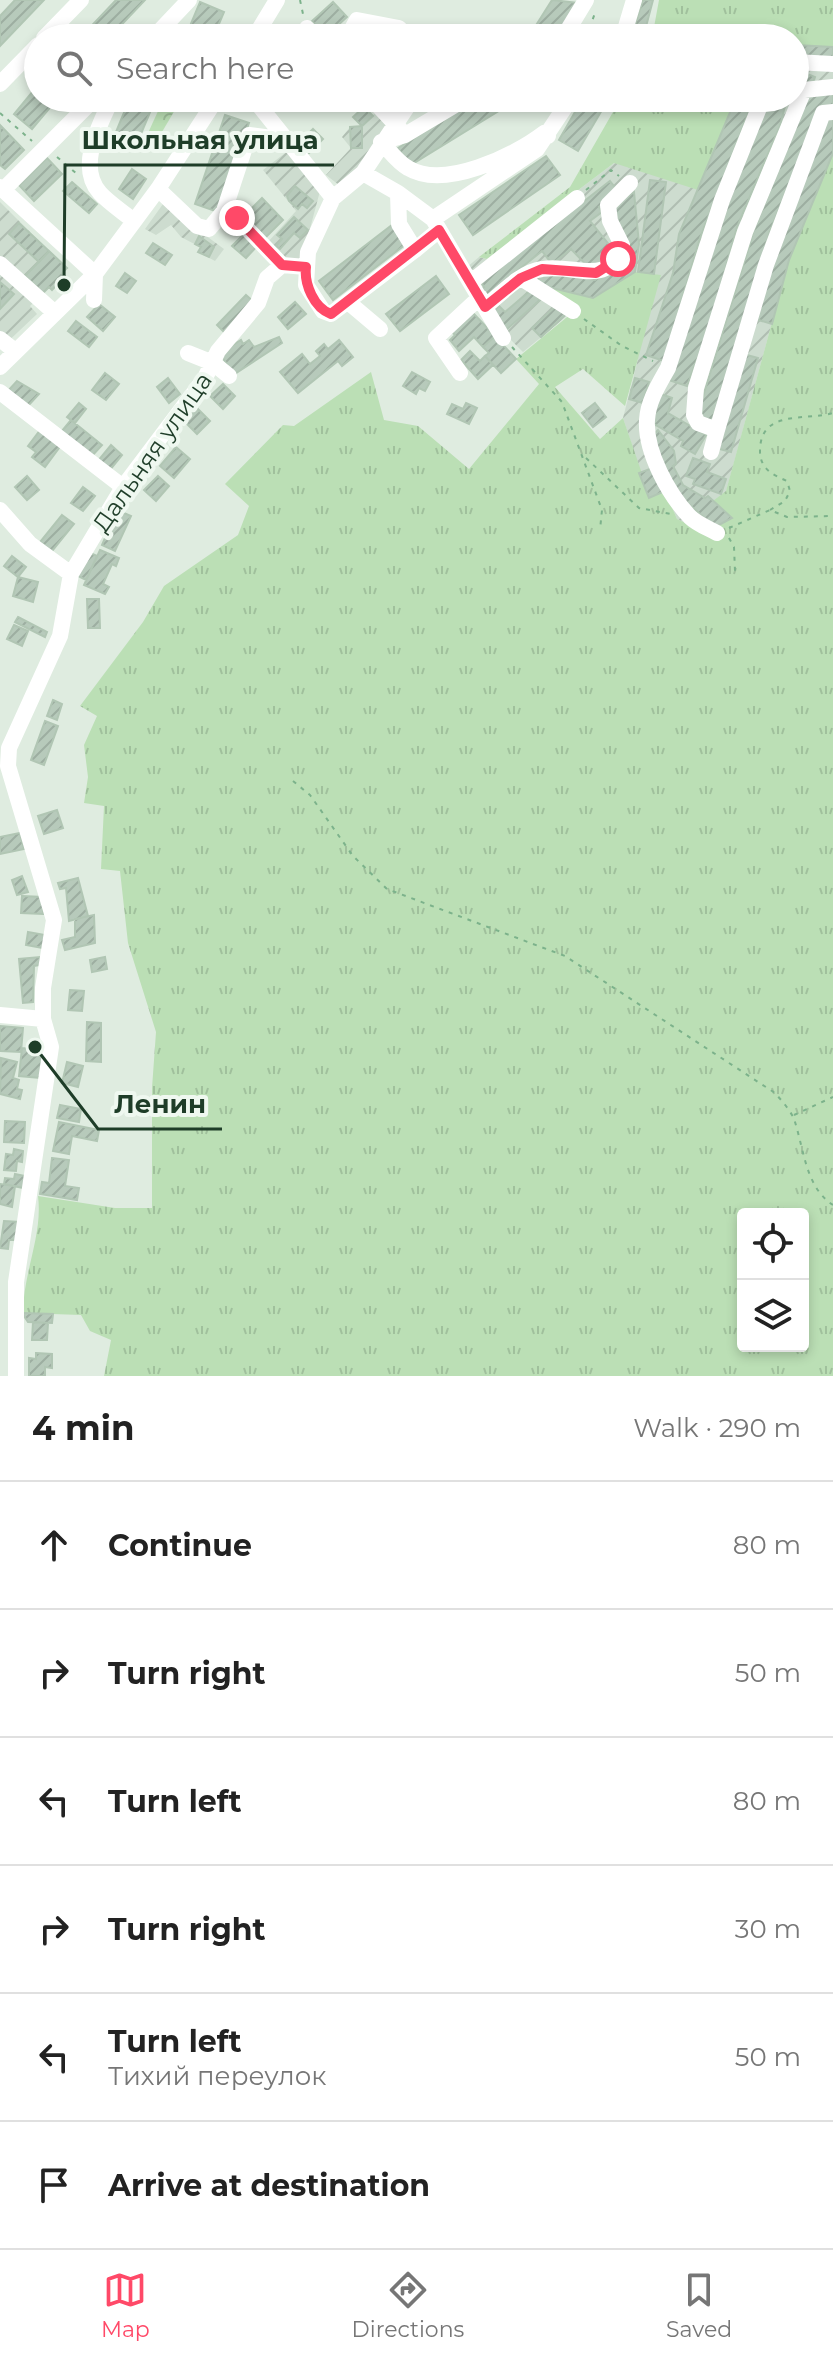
<!DOCTYPE html>
<html lang="en">
<head>
<meta charset="utf-8">
<style>
	:root { --surface:#fff; --page:#f2f2f2; --text:#222; --muted:#767676; --line:#e0e0e0; --accent:#ff4968 }
	body { margin:0; font-family:Montserrat,sans-serif; background:var(--page); color:var(--text) }
	.controls { position:absolute; right:24px; bottom:24px; display:grid; overflow:hidden; border-radius:8px; box-shadow:0 4px 12px #0003 }
	.controls button { width:72px; height:72px; display:grid; place-items:center; padding:0; border:0; border-bottom:2px solid var(--line); background:var(--surface); color:var(--text); font:40px sans-serif }
	.stop { position:absolute; width:24px; height:24px; margin:-18px; border:6px solid #ff4968; border-radius:50%; background:#fff }
	.stop.end { background:#ff4968; border-color:#fff; box-shadow:0 2px 8px #0008 }
	.list { margin:0; padding:0; list-style:none }
	h2 { display:flex; justify-content:space-between; align-items:center; height:104px; margin:0; padding:0 32px; font-size:34px }
	h2 small { font-size:26px; font-weight:400; color:var(--muted) }
	.list li { display:grid; grid-template-columns:52px 1fr auto; gap:24px; align-items:center; box-sizing:border-box; height:128px; padding:0 32px; border-top:2px solid var(--line) }
	.list b { display:block; font-size:30px; white-space:nowrap }
	.list p { margin:0; font-size:26px; white-space:nowrap; color:var(--muted) }
	.list em { font-size:26px; font-style:normal; color:var(--muted) }
	.icon { flex:none; width:44px; height:44px; fill:none; stroke:currentColor; stroke-width:2; stroke-linecap:round; stroke-linejoin:round }
	.map { position:relative; flex:none; width:833px; height:1376px; overflow:hidden }
	.search { position:absolute; background:var(--surface); box-shadow:0 4px 12px #0003; left:24px; right:24px; top:24px; height:88px; display:flex; align-items:center; gap:20px; box-sizing:border-box; padding:0 28px; border-radius:44px; color:var(--muted); font-size:30px }
	.sheet { height:872px; background:var(--surface) }
	nav { display:flex; justify-content:space-around; align-items:center; box-sizing:border-box; height:112px; border-top:2px solid var(--line); background:var(--surface); font-size:22px; color:var(--muted) }
	nav a { display:grid; justify-items:center; gap:4px }
	nav .on { color:var(--accent) }
	.map>svg:first-child { display:block }
</style>
</head>
<body>
<div class="map">
<svg width="833" height="1376" viewBox="0 0 833 1376">
	<defs>
		<pattern id="industrial-furrows" width="10" height="10" patternUnits="userSpaceOnUse" patternTransform="scale(2)"><rect width="10" height="10" fill="#cddccf"/><path d="M-1 1l2-2M0 10L10 0M9 11l2-2" fill="none" stroke="#b0beb2"/></pattern>
		<pattern id="grass-tufts" width="24" height="20" patternUnits="userSpaceOnUse" patternTransform="scale(2)"><rect width="24" height="20" fill="#bbdfb5"/><path d="M3 7l-1-3M5 7V3M7 7l1-3M15 17l-1-3M17 17v-4M19 17l1-3" fill="none" stroke="#a0c09c"/></pattern>
		<pattern id="park-crowns" width="20" height="18" patternUnits="userSpaceOnUse" patternTransform="scale(2)"><rect width="20" height="18" fill="#bbdfb5"/><path d="M2 6a3 3 0 1 1 6 0M12 15a3 3 0 1 1 6 0" fill="none" stroke="#a0c09c"/></pattern>
		<pattern id="building-hatch" width="6" height="6" patternUnits="userSpaceOnUse" patternTransform="scale(2)"><rect width="6" height="6" fill="#b7cabb"/><path d="M-1 1l2-2M0 6l6-6M5 7l2-2" fill="none" stroke="#9daea1"/></pattern>
	</defs>
	<rect width="100%" height="100%" fill="#dfece0"/>
	<!-- industrial -->
	<path fill="url(#industrial-furrows)" d="M795,45L833,47V153L789,260L726,492L705,533L677,519L665,492L649,498L623,418L638,359L603,293L578,307L523,352L507,336L466,268L479,257L487,259L614,163L736,98H795Z
		M377,111L385,119V126L358,172L339,185L326,175L351,148L342,137L350,127L362,126Z
		M289,150L320,191L302,259L285,261L267,243L296,211L263,170Z
		M0,202L49,251L26,275L43,293L30,306L37,314L0,349Z
		M163,204L224,249L215,261L198,252L200,247L181,237L171,225L156,235L145,229Z"/>
	<!-- grass -->
	<path fill="url(#grass-tufts)" fill-rule="evenodd" d="M659,0H833V47L795,45V38H652Z
		M621,98H736L698,190L614,163L487,259L479,257L570,187Z
		M833,153V1376H104L111,1340L90,1331L81,1315L23,1313C23,1273 43,1235 38,1196L115,1208H152V1088L156,1032L128,943L120,871L101,869L104,806L84,803L88,777L84,745L97,716L80,706L143,622L164,586L238,535L249,506L225,484L283,425L294,426L371,372L384,420L418,426L469,469L539,384L516,359L578,308L536,284L593,298L635,272L661,275L625,406L583,369L555,387L600,439L623,418L650,497L665,491L677,519L706,533L713,501L726,491L789,260ZM743,1214H803V1346H743Z"/>
	<!-- park -->
	<path fill="url(#park-crowns)" d="M164,98H182L152,149L143,144Z"/>
	<!-- building -->
	<path fill="url(#building-hatch)" stroke="#b1c6b4" stroke-width="2" d="M15,0H44L0,46V16Z
		M116,0H145L109,38H80Z
		M552,0L579,3L556,38H528Z
		M643,0H653L643,38H637L632,34Z
		M200,2L224,12L213,38H185Z
		M333,2L347,17L325,37L312,21Z
		M360,25L389,31L387,38H356Z
		M795,45L833,47V60L795,57Z
		M795,69L815,77L813,83L795,85Z
		M38,85V98H58L32,129L14,114Z
		M833,92V105L820,106L769,234L712,421L702,418L701,403L754,230L809,94Z
		M130,98H156L138,141L116,132Z
		M480,98H495L502,109L409,166L398,148Z
		M583,98H609L578,151L559,140Z
		M736,98H754L700,238L664,361L646,355L673,273L679,234Z
		M768,98H787L780,126L737,227L710,325L687,386L669,380L720,224Z
		M364,107L373,116L362,126L353,117Z
		M225,115L249,123L218,212L195,204Z
		M833,119V153L789,260L772,324L755,319L773,256L827,120Z
		M0,125L24,150L5,169L0,165Z
		M362,126V148H351L350,127Z
		M313,129L323,139L309,153L299,143Z
		M546,156L560,175L473,235L459,215Z
		M47,158L62,174L34,201L19,185Z
		M132,169L146,179L133,199L119,189Z
		M650,180L666,182L654,274L638,272Z
		M610,181L618,191L599,207L602,212L590,221L615,252L592,271L571,249L552,264L542,251L486,296L480,290L484,287L481,282Z
		M72,182L97,204L89,213L63,191Z
		M295,186L313,201L307,208L302,204L298,209L289,201L287,196Z
		M634,192L639,244L635,272L593,298L536,284L539,275L557,274L595,280L625,259L628,244L611,208Z
		M262,198L283,220L265,238L244,216Z
		M294,217L308,230L300,238L294,233L280,249L276,246L282,239L277,235Z
		M19,223L49,251L39,262L9,234Z
		M392,225L406,244L333,300L319,281Z
		M246,232L259,244L246,258L232,246Z
		M199,236L214,247L209,257L198,252L201,247L195,244Z
		M153,243L172,255L165,265L146,253Z
		M49,251L67,268L62,273L65,276L52,290L49,287L43,293L25,276Z
		M125,273L136,281L127,293L116,286Z
		M436,276L449,294L400,331L386,314Z
		M0,282L14,294L0,309Z
		M531,290L540,300L506,330L494,311L499,306L505,312Z
		M246,295L255,303L225,333L217,325Z
		M295,302L306,314L288,329L278,317Z
		M99,304L115,317L103,331L87,317Z
		M557,305L565,315L541,337L532,328Z
		M473,313L495,336L483,347L474,337L459,351L450,340L455,335L452,332Z
		M76,321L97,337L89,347L68,331Z
		M495,336L516,359L501,373L485,356L489,353L483,347Z
		M279,337L282,343L233,375L220,353L241,340L243,344L249,340L254,347Z
		M339,340L353,357L342,366L338,361L298,393L280,372L302,354L310,364L320,356L316,351L324,344L328,349Z
		M470,351L480,361L485,356L493,365L478,379L461,360Z
		M743,354L758,358L731,452L716,448Z
		M412,372L430,382L425,391L419,388L416,394L403,386Z
		M105,373L119,384L106,400L92,390Z
		M168,378L180,394L169,403L157,387Z
		M635,378L649,382L643,403L629,399Z
		M17,381L39,394L26,408L7,392Z
		M223,384L235,396L223,409L210,396Z
		M658,393L672,398L668,413L706,435L695,454L681,446L683,441L649,421Z
		M79,403L86,409L75,423L67,417Z
		M466,403L477,408L469,424L447,414L452,404L463,409Z
		M595,403L606,417L593,427L582,413Z
		M195,406L210,421L197,434L182,419Z
		M71,420L102,445L92,456L61,432Z
		M41,429L62,444L45,467L32,457L36,452L28,446Z
		M658,430L674,451L676,464L673,466L683,485L705,498L708,496L732,518L715,527L677,494L651,437Z
		M111,445L122,455L109,471L97,462Z
		M176,447L190,459L174,478L160,466Z
		M693,458L710,464L707,472L726,479L721,494L693,484L695,479L686,476Z
		M655,467L665,491L649,498L639,473Z
		M27,476L39,490L27,500L15,487Z
		M158,476L169,486L156,501L144,490Z
		M83,487L95,496L83,511L71,503Z
		M117,510L131,516L115,551L102,545Z
		M62,515L74,524L52,551L40,542Z
		M100,550L119,558L116,566L112,564L103,584L109,587L105,594L84,585Z
		M86,551L97,556L86,580L76,575Z
		M12,556L26,567L18,577L4,566Z
		M18,577L38,582L33,602L13,596Z
		M87,599H99L100,628H88Z
		M18,617L47,632L45,637L15,622Z
		M14,625L28,631L22,646L7,639Z
		M53,700L62,704L57,720L47,716Z
		M45,721L58,726L44,765L31,760Z
		M57,810L63,828L44,834L38,816Z
		M20,833L24,849L0,854V837Z
		M22,876L28,892L17,895L12,880Z
		M78,878L88,916L69,921L66,888L60,889L58,883Z
		M22,896L43,897V914L21,913Z
		M94,915L95,943L65,950L62,940L75,937V919Z
		M28,932L45,935L43,948L26,945Z
		M40,957V965L34,966L33,1002L23,1003L19,959Z
		M105,957L107,969L92,972L90,960Z
		M70,990L84,991L82,1011L68,1010Z
		M87,1022L101,1023V1062L86,1061Z
		M0,1026L23,1028L21,1052L0,1051Z
		M22,1048L43,1050L40,1078L19,1076Z
		M1,1058L17,1062L13,1078L19,1080L17,1089L22,1090L20,1099L0,1094Z
		M67,1062L83,1066L78,1087L62,1083Z
		M60,1105L81,1109L79,1122L57,1118Z
		M5,1121L25,1122L24,1143L4,1142Z
		M59,1122L99,1130L97,1141L72,1136L69,1154L53,1151Z
		M14,1149L23,1151L22,1162L17,1161L16,1171L4,1170L6,1154L13,1155Z
		M52,1158L69,1160L65,1186L79,1188L77,1200L40,1194L42,1182L49,1183Z
		M15,1174L25,1176L23,1188L4,1184L5,1178L14,1179Z
		M0,1184L15,1186L12,1207L0,1204Z
		M4,1221L20,1222L19,1240H9L8,1249L0,1248Z
		M22,1313L53,1314L52,1323L28,1322Z
		M33,1322L48,1323L47,1340H32Z
		M36,1353L52,1354V1368L45,1367V1376H29V1358L36,1359Z"/>
	<g fill="none" stroke-linecap="round" stroke-linejoin="round">
		<!-- path -->
		<path stroke="#7cb28b" stroke-width="2" stroke-dasharray="4 6" stroke-linecap="butt" d="M300,0L303,14
			M586,38L595,13
			M0,113L32,141
			M57,157L77,174
			M586,190L611,170L619,176
			M584,319L622,346L653,361
			M512,347L562,402L602,510L600,530
			M586,458L639,508L671,514
			M770,510L785,501L790,491L787,481C773,475 760,469 760,451C760,409 805,421 833,413
			M729,528L770,510L787,517L833,516
			M729,538L734,547L735,571
			M293,781L310,795L353,856L387,889L565,956L775,1093C782,1101 790,1110 794,1119C804,1148 805,1187 833,1205
			M794,1115L833,1097"/>
		<!-- minor -->
		<path stroke="#fff" stroke-width="16" d="M307,28L315,38
			M44,38L81,0
			M153,38L189,0
			M254,38L277,0
			M347,38L357,20L399,28L408,38
			M563,38L586,0
			M611,38L625,30L634,0
			M795,62L833,64
			M0,84L38,45
			M112,98C100,125 76,166 100,193C109,203 123,212 134,221
			M253,98L333,198
			M371,98L400,129
			M467,98L405,135L381,142C389,150 398,163 408,168C444,190 514,156 544,133L548,136
			M363,173L398,193L399,224L415,250L331,314L323,311L306,285L308,252L333,198L363,173L413,98
			M0,187L95,274L94,300
			M158,189L197,226L209,229L224,211L249,135L287,140
			M3,190L95,98
			M398,193L433,219L503,338
			M237,218L282,265L306,267
			M433,219L537,149L571,98
			M415,250L439,230
			M0,264L55,313
			M521,278L573,311
			M471,282L577,198
			M348,302L380,329
			M485,307C502,293 521,272 542,269C575,263 608,289 622,245L610,221L608,205L630,183
			M0,339L15,351
			M188,353L213,363L229,376
			M0,367L95,274L158,189L217,98
			M460,373L436,338L480,297
			M0,392L123,487
			M717,430L766,265L823,113L833,112
			M711,452L717,430L698,423L694,415L696,388L745,232L804,90L833,87
			M0,510L30,544L71,574
			M717,533C708,528 697,524 690,517C669,495 645,452 647,420C648,401 659,384 668,368L722,200L763,98
			M0,1015L43,1019
			M16,1376V1282L51,1047L43,1019V988L54,920L8,766L9,748L60,636L71,574L123,487L205,378L218,351L258,303L267,278L282,265"/>
	</g>
	<g fill="none" stroke-linecap="round" stroke-linejoin="round">
		<!-- route -->
		<path stroke="#ff4968" stroke-width="10" d="M237,218L282,265L306,267C304,284 314,308 331,314L439,230L485,307L521,278L542,269L596,273L618,259"/>
	</g>
	<g text-anchor="middle" dominant-baseline="central" stroke-width="8" stroke-linejoin="round" paint-order="stroke">
		<!-- street labels -->
		<g font-size="24" fill="#1e3d28" stroke="#eff8f0">
			<text transform="translate(152 452) rotate(-55)">Дальняя улица</text>
		</g>
	</g>
	<!-- callouts -->
	<path fill="none" stroke="#1e3d28" stroke-width="3" d="M64 285L65 165H334M35 1047L98 1129H222"/>
	<g fill="#1e3d28" stroke="#eff8f0" stroke-width="3">
		<circle cx="64" cy="285" r="8"/>
		<circle cx="35" cy="1047" r="8"/>
	</g>
	<g font-size="26" text-anchor="middle" font-weight="bold" fill="#1e3d28" stroke="#eff8f0" stroke-width="8" stroke-linejoin="round" paint-order="stroke">
		<text x="200" y="149">Школьная улица</text>
		<text x="160" y="1113">Ленин</text>
	</g>
</svg>
<div class="controls">
<button><svg class="icon" aria-label="locate" viewBox="0 0 24 24"><circle cx="12" cy="12" r="6"/><path d="M12 2v4M12 18v4M2 12h4M18 12h4"/></svg></button>
<button><svg class="icon" aria-label="layers" viewBox="0 0 24 24"><path d="M12 4l9 5-9 5-9-5zM3 14l9 5 9-5"/></svg></button>
</div>
<div class="stop" style="left:618px;top:259px"></div>
<div class="stop end" style="left:237px;top:218px"></div>
<div class="search"><svg class="icon" aria-label="search" viewBox="0 0 24 24"><circle cx="10" cy="10" r="6"/><path d="M15 15l6 6"/></svg>Search here</div>
</div>
<section class="sheet">
<h2>4 min<small>Walk · 290 m</small></h2>
<ul class="list">
<li><svg class="icon" aria-label="ahead" viewBox="0 0 24 24"><path d="M12 20V5M6 11l6-6 6 6"/></svg><div><b>Continue</b></div><em>80 m</em></li>
<li><svg class="icon" aria-label="right" viewBox="0 0 24 24"><path d="M7 20v-9h11M14 6l5 5-5 5"/></svg><div><b>Turn right</b></div><em>50 m</em></li>
<li><svg class="icon" aria-label="left" viewBox="0 0 24 24"><path d="M17 20v-9H6M10 6l-5 5 5 5"/></svg><div><b>Turn left</b></div><em>80 m</em></li>
<li><svg class="icon" aria-label="right" viewBox="0 0 24 24"><path d="M7 20v-9h11M14 6l5 5-5 5"/></svg><div><b>Turn right</b></div><em>30 m</em></li>
<li><svg class="icon" aria-label="left" viewBox="0 0 24 24"><path d="M17 20v-9H6M10 6l-5 5 5 5"/></svg><div><b>Turn left</b><p>Тихий переулок</p></div><em>50 m</em></li>
<li><svg class="icon" aria-label="arrive" viewBox="0 0 24 24"><path d="M6 21V4h12l-3 4 3 4H6"/></svg><div><b>Arrive at destination</b></div></li>
</ul>
</section>
<nav>
<a class="on"><svg class="icon" aria-label="map" viewBox="0 0 24 24"><path d="M3 6l6-2 6 2 6-2v14l-6 2-6-2-6 2zM9 4v14M15 6v14"/></svg>Map</a>
<a><svg class="icon" aria-label="directions" viewBox="0 0 24 24"><path d="M12 3l9 9-9 9-9-9zM9 14v-3h6M13 9l2 2-2 2"/></svg>Directions</a>
<a><svg class="icon" aria-label="saved" viewBox="0 0 24 24"><path d="M7 4h10v16l-5-4-5 4z"/></svg>Saved</a>
</nav>
</body>
</html>
